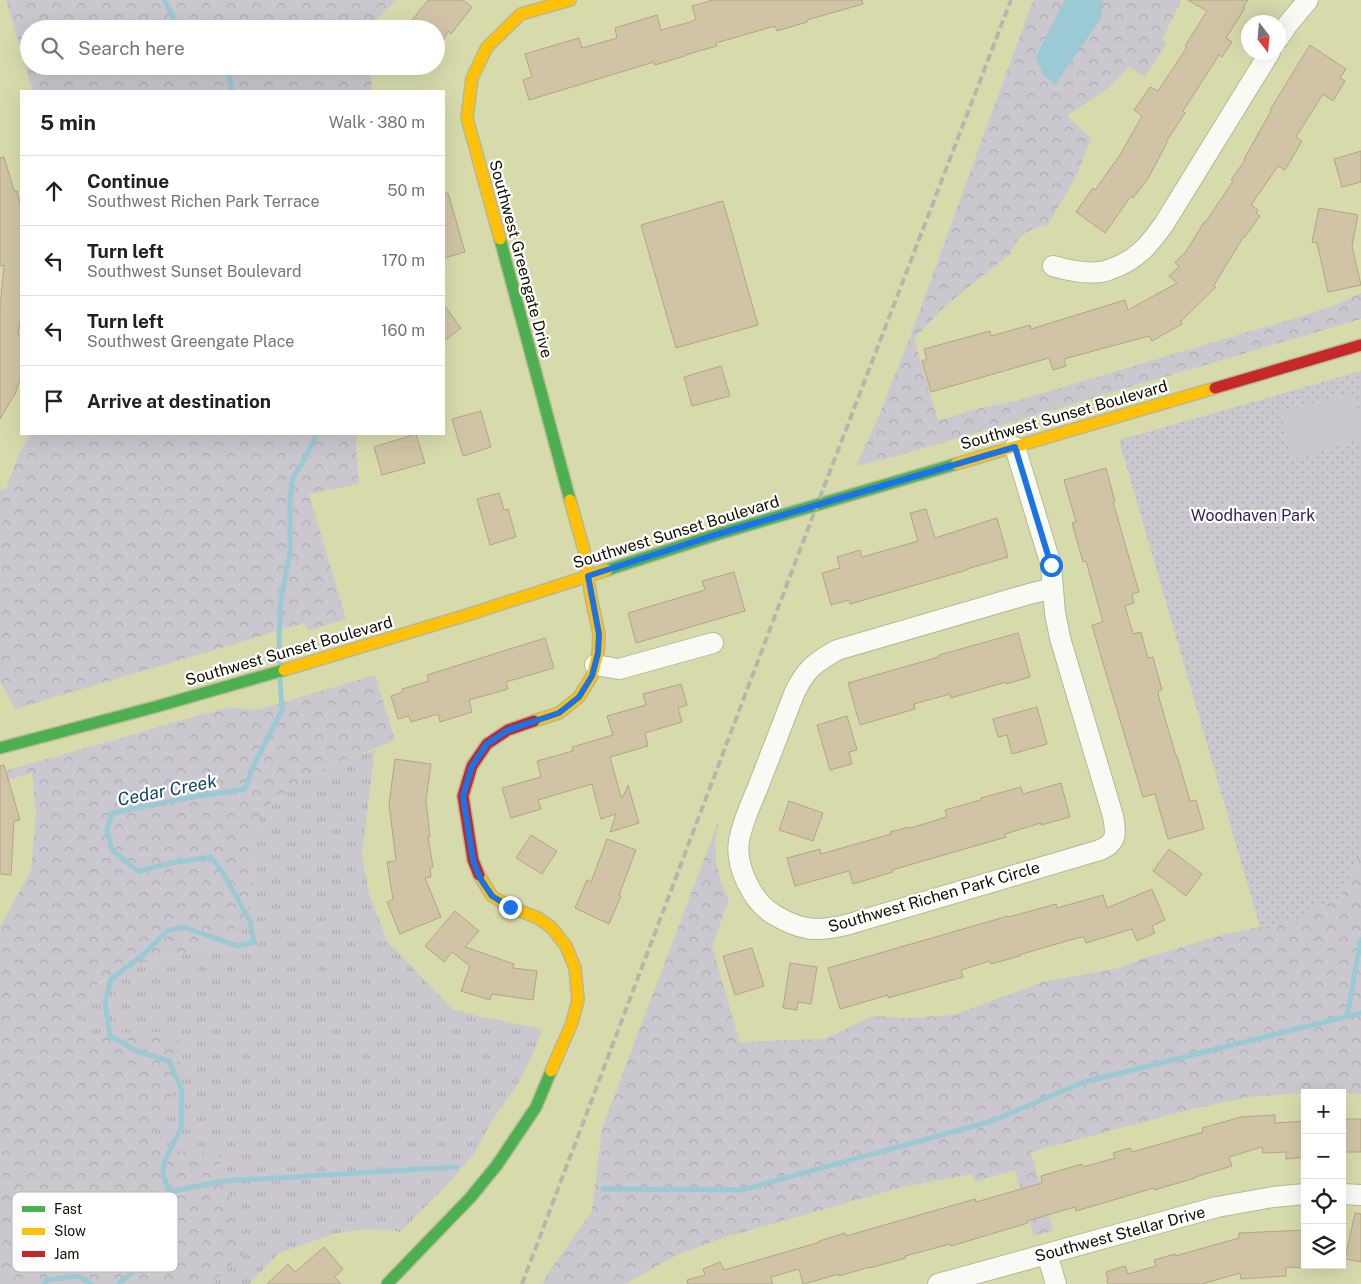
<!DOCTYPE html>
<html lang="en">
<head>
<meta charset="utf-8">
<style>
	:root { --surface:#fff; --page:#f6f6f6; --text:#202124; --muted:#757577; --line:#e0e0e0 }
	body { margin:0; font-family:"Public Sans",sans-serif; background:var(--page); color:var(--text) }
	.controls { position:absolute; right:15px; bottom:15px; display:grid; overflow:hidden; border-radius:0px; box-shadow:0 5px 20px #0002 }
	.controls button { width:45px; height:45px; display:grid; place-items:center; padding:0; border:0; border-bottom:1px solid var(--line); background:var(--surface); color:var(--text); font:25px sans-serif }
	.compass { position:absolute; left:1241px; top:15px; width:45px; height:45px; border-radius:50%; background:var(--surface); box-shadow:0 5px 20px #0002; rotate:164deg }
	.stop { position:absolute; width:15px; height:15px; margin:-11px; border:4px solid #1a73e8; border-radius:50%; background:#fff }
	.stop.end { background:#1a73e8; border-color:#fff; box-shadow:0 1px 5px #0008 }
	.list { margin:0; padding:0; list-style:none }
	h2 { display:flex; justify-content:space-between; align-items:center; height:65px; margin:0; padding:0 20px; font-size:21px }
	h2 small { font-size:16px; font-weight:400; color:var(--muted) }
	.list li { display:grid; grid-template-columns:32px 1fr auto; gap:15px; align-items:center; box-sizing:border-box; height:70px; padding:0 20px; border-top:1px solid var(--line) }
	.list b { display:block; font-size:19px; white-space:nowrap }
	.list p { margin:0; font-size:16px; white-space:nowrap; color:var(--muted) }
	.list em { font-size:16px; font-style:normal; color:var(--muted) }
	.icon { flex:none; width:28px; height:28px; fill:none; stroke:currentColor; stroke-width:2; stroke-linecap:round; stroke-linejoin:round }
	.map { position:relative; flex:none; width:1361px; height:1284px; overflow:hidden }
	.search { position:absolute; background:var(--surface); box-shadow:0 5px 20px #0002; left:20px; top:20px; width:425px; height:55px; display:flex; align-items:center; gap:12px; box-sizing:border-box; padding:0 18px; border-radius:28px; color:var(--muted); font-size:19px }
	.panel { position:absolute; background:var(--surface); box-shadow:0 5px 20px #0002; left:20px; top:90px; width:425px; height:345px; border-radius:0px }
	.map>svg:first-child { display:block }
</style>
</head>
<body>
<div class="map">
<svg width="1361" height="1284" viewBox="0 0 1361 1284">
	<defs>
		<pattern id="grass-tufts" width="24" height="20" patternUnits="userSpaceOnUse" patternTransform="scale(1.25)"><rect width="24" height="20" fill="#cac8ce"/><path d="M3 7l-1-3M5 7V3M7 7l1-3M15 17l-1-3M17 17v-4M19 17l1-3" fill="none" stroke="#acabaf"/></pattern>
		<pattern id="forest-crowns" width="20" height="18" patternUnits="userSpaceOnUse" patternTransform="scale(1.25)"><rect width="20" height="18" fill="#cac8ce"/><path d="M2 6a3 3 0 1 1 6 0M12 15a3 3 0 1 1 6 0" fill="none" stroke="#acabaf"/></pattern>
		<pattern id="park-dots" width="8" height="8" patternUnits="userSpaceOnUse" patternTransform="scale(1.25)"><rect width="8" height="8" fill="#cac8ce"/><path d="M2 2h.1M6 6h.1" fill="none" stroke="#acabaf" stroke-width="1.8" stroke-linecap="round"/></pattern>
	</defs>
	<rect width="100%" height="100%" fill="#d7dbac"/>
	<!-- grass -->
	<path fill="url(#grass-tufts)" d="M375,750L362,855L369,894L387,941L452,1009L478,1016L542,1029L535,1049L518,1084L491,1122L474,1154L446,1186L400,1232L391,1230L363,1229L333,1234L279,1253L249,1284H212L244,1253L159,1150L153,1133L181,1080L85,1034L81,1019L82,1010L87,996L97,985L133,965L227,943L255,896L249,847L265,807L314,773L352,757Z"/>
	<!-- forest -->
	<path fill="url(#forest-crowns)" d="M6,0H397L370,25V29H29V66H370L372,91H33Z
		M1033,0H1179L1181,1L1162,39L1167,43L1145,77L1129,67L1107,89L1067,116L1091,138L1078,173L1048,225C1030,228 1016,236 1010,254L945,306L914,339L938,421L976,409L1016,401L1305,315L1333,306L1361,293V319L897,456L856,466L878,418L910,337Z
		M30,434H358L356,445L359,484L309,494L346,619L307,631L305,623L15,709L0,681V490L6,489L18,456Z
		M375,675L395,740L314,773L265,807L249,847L255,896L227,943L133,965L100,982L87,996L82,1010L81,1020L85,1034L178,1031L181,1080L153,1133L159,1150L218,1154L244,1253L212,1284H0V927L31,870L36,813L32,773L0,782V772L58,756L228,707L257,710Z
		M721,815C711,843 715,873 729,900L712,946L740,1043L762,1041L824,1039L873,1016L907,1018L953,1015L1043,982L1119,968L1142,959L1228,933L1260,927L1261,930L1339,899L1361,854V1094L1318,1092L1247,1097L1189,1110L1031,1152L1053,1231L1034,1236L1015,1170L975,1182L972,1174L903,1187L722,1238L673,1257L625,1284H543L545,1278L592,1211L602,1128Z"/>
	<!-- park -->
	<path fill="url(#park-dots)" d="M1361,371V854L1339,899L1261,931L1119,440Z"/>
	<!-- pitch -->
	<path fill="#cac8ce" d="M1352,392L1361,422V439L1293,459L1280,412Z"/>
	<!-- water -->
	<path fill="#9ccad4" d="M1065,0H1103L1101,18L1055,85L1043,75L1036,56Z"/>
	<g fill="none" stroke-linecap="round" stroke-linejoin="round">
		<!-- stream -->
		<path stroke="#9ccad4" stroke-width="5" d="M164,0L180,29
			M227,66L232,91
			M280,663L279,638L281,599L290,552V497L293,477L304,460L317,434
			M1347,1017L1361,939
			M603,1189L742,1190L992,1121L1084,1082L1361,1013
			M169,1192L223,1181L457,1167
			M44,1284L46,1280L78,1276L91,1284
			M118,1284L141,1265L169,1218V1192L163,1173L164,1162L181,1128L182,1090L169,1061L137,1051L110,1036L105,1002L111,979L143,955L167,931L183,927L238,946L254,942L250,921L223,873L211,857L171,863L138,871L112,850L107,830L112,813L193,797L245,789L251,771L282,710L280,679"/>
	</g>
	<!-- building -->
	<path fill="#d1c4a6" stroke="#b2a587" d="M428,0H463L472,7L451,34L448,31L436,55V29H405Z
		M713,0H862L863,4L807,20V22L777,31L775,26L716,43L717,46L685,55V56L655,65L654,62L529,100L523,80L532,77L525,54L579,38L582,48L617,38L615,28L657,15L661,30L690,22L696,19L692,6Z
		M1188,0H1248L1243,7L1245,8L1226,38L1232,42L1222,57L1219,55L1183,111L1185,113L1166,142L1167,143L1147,180L1133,198L1131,196L1105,233L1076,212L1093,188L1095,190L1120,155L1142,116L1134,110L1150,87L1158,91L1187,47L1185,46L1207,11Z
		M1310,45L1346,69L1340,78L1345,81L1333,101L1323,94L1296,137L1302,141L1285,170L1278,166L1251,205L1258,210L1256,213L1260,216L1245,237L1244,236L1214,285L1216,287L1181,321L1182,324L1152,341L1149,336L1064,359L1066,366L1053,370L1049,358L931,392L922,361L927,359L924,349L990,331L991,336L1030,325L1031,329L1125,300L1128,310L1177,283L1169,276L1179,267L1175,262L1185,253L1204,222L1205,223L1233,181L1231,180L1245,160L1244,159L1271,111L1270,110Z
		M1361,151V182L1342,187L1334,159Z
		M4,157L14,191H17L21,207V314L18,335H21V377L15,394L0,419V308L4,265L0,266V158Z
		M444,193H448L465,252L444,258Z
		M723,201L758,325L676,348L641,225Z
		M1319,208L1358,215L1352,246L1361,285L1328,292L1317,243L1312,242Z
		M444,305L461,328L444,341Z
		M721,366L730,396L692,406L684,377Z
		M481,411L491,447L463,456L452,419Z
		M416,434L425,463L382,475L374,447Z
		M1106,468L1115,502H1113L1139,592L1132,594L1134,603L1125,606L1133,634L1141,632L1148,658L1153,657L1162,690L1158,691L1159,698L1176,756H1177L1190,801L1196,800L1204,829L1168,839L1155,794L1143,797L1103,663L1092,625L1103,622L1086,561L1083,562L1072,523L1076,522L1064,480Z
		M499,493L504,510L508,509L516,537L490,545L477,499Z
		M926,509L935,538L997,518L1008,557L967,569V570L850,604L849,600L831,605L822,573L840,568L837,557L860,550L862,557L918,541L910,513Z
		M734,572L745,611L636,643L628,613L705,590L702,581Z
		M1018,633L1030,677L1006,684V682L951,698L950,694L914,704L915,709L860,725L848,683L939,657V655Z
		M545,638L554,668L506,682L508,689L469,700L472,712L440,722L438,714L411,722L409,716L398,719L391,696L403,692L402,689L429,681L427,675Z
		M681,684L687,705L678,708L682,722L645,733L648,746L610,757L621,797H623L628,785L639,823L610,832L616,814L601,819L592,784L538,800L541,809L511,818L502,788L541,777L537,761L573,751L572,747L613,735L607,716L646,705L643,694Z
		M1037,707L1047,744L1012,754L1007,735L998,737L993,719Z
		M847,716L857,750L849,752L852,764L830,770L817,725Z
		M395,759L431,764L426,800L430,837H428L433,867L430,868L431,877L425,878L441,917L400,934L387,902L393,899L387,862L396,861L389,804Z
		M4,765L20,820L14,821L11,875L0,874V766Z
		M1061,783L1070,817L1041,825V823L1005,834L1006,837L892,870L893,872L853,884L849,871L795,886L787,858L820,849L821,854L891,834L890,832L909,827L910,828L947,817L945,810L981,800V798L1021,787L1023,794Z
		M789,801L823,813L813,841L779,830Z
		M531,835L557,851L542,874L516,858Z
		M607,839L636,850L619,895L621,896L609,924L575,908L587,880L591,882Z
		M1169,849L1202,874L1186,896L1153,871Z
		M1152,889L1165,920L1152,926L1155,933L1137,941L1132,929L1086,943L1084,937L1077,938L1019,955L1020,956L991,964L990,961L961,970L963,977L888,998V995L840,1009L828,968L1008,916L1009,917L1056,904L1057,908L1103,895L1107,908Z
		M455,911L479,931L465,947L514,964L513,968L537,971L533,1000L492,994L490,1000L461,991L470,966L452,952L444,962L425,946Z
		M752,948L764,986L735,995L723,956Z
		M790,963L817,967L811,1004L798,1002L797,1010L783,1008Z
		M1275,1115V1123L1305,1121V1157L1286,1159V1152L1263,1153L1262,1147L1229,1157L1232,1166L1195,1177V1178L1154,1190V1188L1076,1211L1075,1207L1027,1221L1028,1223L951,1246L950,1244L905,1256L906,1258L870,1268V1267L839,1276V1274L804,1284H803L799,1269L771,1277L773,1284H688L687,1280L705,1275L703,1269L720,1262L724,1270L820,1242L819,1241L845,1233L846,1236L975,1199L976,1202L1042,1183L1041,1176L1082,1164L1083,1167L1115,1158L1113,1153L1130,1148L1132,1152L1203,1132L1202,1128L1241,1117Z
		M1342,1119H1361V1152H1342Z
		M1355,1213L1361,1214V1262L1345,1259Z
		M1305,1230V1268L1286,1267V1276L1241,1279L1240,1273L1202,1284H1108L1107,1280H1108L1106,1272L1125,1266L1128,1274L1156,1266L1154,1260L1175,1254V1256L1239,1238V1233Z
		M324,1247L343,1269L335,1277L341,1284H267L288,1264L295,1272Z"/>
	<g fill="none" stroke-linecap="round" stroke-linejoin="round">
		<defs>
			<path id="street" d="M1278,39L1288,24L1308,0
				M1053,266C1068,270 1084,274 1100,272C1104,272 1108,270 1111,269C1137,260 1149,245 1164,224L1270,52
				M1015,447L1051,565L1055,613L1060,638L1113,816C1116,833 1118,842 1100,850L846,925C816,932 801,931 773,914C752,901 735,866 739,841C742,823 751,804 758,787C770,756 782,725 794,694C805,670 814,663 837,650L1029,594L1053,588
				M595,665L619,669L713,643
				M1342,1194L1361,1195
				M1047,1254L1056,1284
				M938,1284L1217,1207L1273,1197L1305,1194"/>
			<path id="fast" d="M500,239L570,500
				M607,570L718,534L956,464
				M0,748L155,707L284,670
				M387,1284L470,1198L497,1165L536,1107L551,1071"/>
			<path id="slow" d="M500,239L467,118L472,78L487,47L521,14L570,0
				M956,464L1215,388
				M284,670L467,615L607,570
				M534,721L559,713L579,697L592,676L598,653L599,634L591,597L584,550L570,500
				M479,875L492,896L510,907L538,918L552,928L566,946L575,968L578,1000L572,1023L551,1071"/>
			<path id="jam" d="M1215,388L1361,345
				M479,875L473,860L463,796L472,766L487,744L508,730L534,721"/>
		</defs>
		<!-- street casing -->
		<use href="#street" stroke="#b6b994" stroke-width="22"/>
		<!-- fast casing -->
		<use href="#fast" stroke="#b6b994" stroke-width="14"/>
		<!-- slow casing -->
		<use href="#slow" stroke="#b6b994" stroke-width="14"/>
		<!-- jam casing -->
		<use href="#jam" stroke="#b6b994" stroke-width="14"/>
		<!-- street -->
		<use href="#street" stroke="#f9faf3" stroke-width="20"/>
		<!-- fast -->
		<use href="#fast" stroke="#4caf50" stroke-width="11"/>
		<!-- slow -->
		<use href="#slow" stroke="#ffc107" stroke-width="11"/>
		<!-- jam -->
		<use href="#jam" stroke="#c62828" stroke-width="11"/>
		<!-- rail -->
		<path stroke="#b6b7ac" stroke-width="4" stroke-dasharray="8 4" stroke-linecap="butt" d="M522,1284L817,505L1011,0"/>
	</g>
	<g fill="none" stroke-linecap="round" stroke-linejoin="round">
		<!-- route -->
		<path stroke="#1a73e8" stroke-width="6" d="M510,907L492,896L480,878L473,860L463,796L472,766L487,744L508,730L559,713L579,697L592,676L598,653L599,634L588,576L718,534L1015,447L1051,565"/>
	</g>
	<g text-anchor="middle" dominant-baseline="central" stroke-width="4.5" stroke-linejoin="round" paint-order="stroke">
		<!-- street labels -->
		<g font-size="16" fill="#0f1000" stroke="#fff">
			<text transform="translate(521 259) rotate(75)">Southwest Greengate Drive</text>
			<text transform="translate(1064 415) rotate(-16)">Southwest Sunset Boulevard</text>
			<text transform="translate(676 532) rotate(-17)">Southwest Sunset Boulevard</text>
			<text transform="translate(289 651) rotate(-16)">Southwest Sunset Boulevard</text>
			<text transform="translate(934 897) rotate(-16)">Southwest Richen Park Circle</text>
			<text transform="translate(1120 1234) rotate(-15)">Southwest Stellar Drive</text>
		</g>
		<!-- park labels -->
		<g font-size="16" fill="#2f1a5d" stroke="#fff">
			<text x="1253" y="515">Woodhaven Park</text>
		</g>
		<!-- water labels -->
		<g font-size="18" font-style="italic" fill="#11465e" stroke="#fff">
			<text transform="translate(167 790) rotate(-11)">Cedar Creek</text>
		</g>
	</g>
	<!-- legend -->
	<rect x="12" y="1192" width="166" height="80" rx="8" fill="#fff" stroke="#b7b7b2" stroke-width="1"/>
	<rect x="22" y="1206" width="23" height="6" fill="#4caf50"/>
	<rect x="22" y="1228" width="23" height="7" fill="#ffc107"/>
	<rect x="22" y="1251" width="23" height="6" fill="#c62828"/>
	<g font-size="14" fill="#0f1000">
		<text x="54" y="1214">Fast</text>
		<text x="54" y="1236">Slow</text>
		<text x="54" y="1259">Jam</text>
	</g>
</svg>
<div class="controls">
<button>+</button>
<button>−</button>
<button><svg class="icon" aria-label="locate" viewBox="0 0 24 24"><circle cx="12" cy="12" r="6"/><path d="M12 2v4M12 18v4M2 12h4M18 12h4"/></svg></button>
<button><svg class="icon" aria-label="layers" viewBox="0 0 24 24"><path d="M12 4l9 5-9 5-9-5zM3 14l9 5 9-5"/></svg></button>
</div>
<svg class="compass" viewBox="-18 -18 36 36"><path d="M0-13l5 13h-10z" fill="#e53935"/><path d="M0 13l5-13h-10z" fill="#757577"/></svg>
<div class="stop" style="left:1051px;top:565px"></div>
<div class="stop end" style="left:510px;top:907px"></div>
<div class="search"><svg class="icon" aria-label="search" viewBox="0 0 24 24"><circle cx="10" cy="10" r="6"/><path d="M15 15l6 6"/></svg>Search here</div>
<section class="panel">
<h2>5 min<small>Walk · 380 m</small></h2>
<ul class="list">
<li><svg class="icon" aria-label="ahead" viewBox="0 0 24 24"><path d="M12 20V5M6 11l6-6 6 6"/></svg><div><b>Continue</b><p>Southwest Richen Park Terrace</p></div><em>50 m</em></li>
<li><svg class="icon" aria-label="left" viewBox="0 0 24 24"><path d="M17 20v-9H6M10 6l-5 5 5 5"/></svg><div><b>Turn left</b><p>Southwest Sunset Boulevard</p></div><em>170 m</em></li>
<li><svg class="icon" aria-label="left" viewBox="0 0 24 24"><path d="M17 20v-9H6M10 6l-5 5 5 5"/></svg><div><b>Turn left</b><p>Southwest Greengate Place</p></div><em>160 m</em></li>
<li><svg class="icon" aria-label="arrive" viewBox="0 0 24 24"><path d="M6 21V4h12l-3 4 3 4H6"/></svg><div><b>Arrive at destination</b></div></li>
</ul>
</section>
</div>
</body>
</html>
